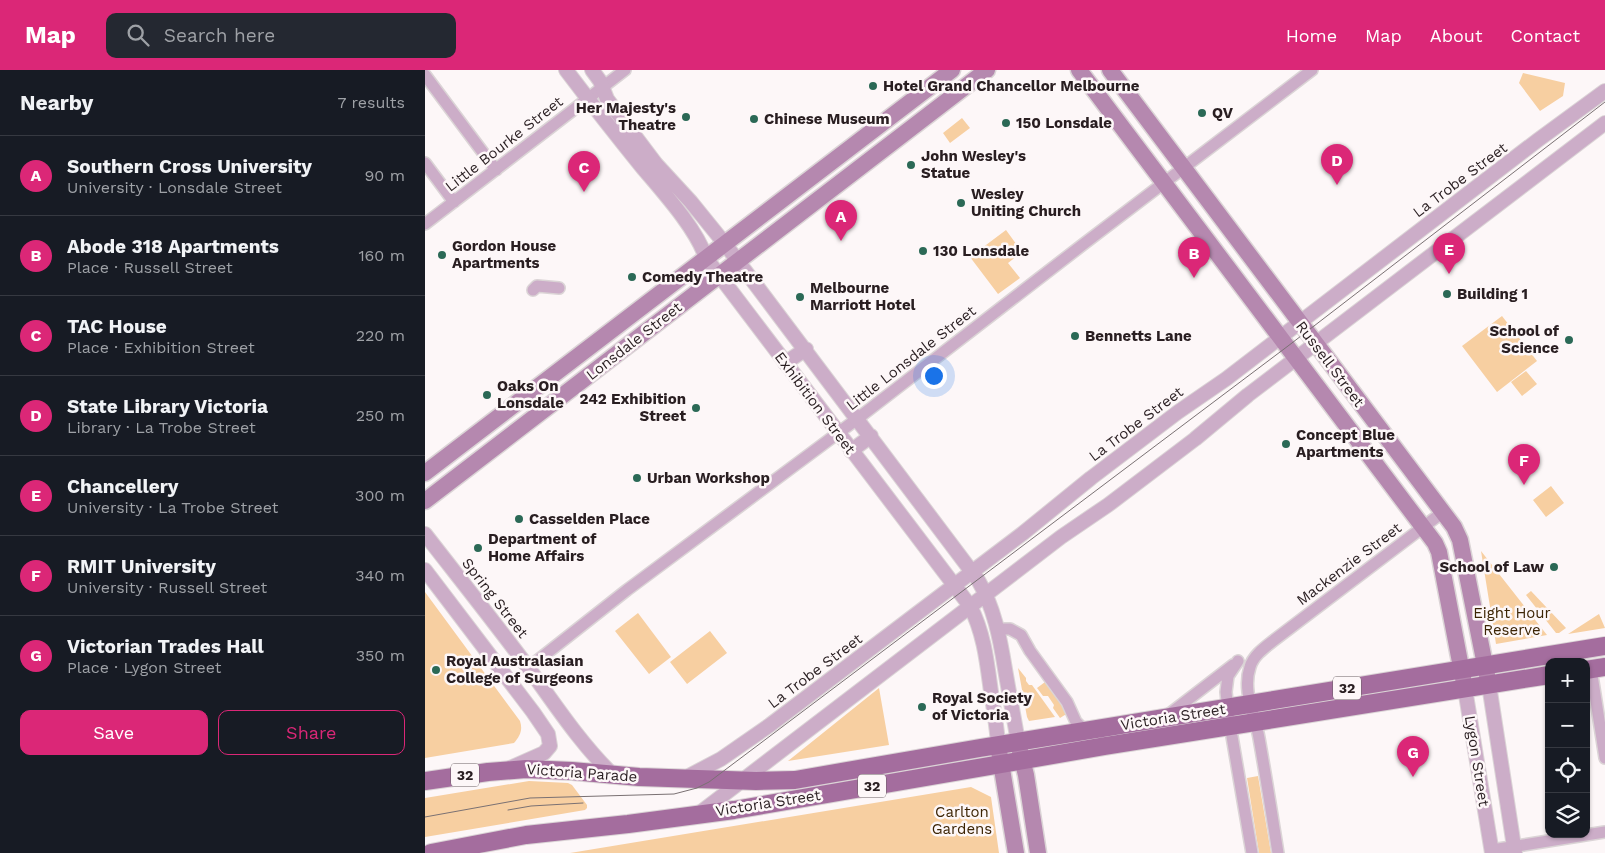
<!DOCTYPE html>
<html lang="en">
<head>
<meta charset="utf-8">
<style>
	:root { --surface:#171b24; --page:#242831; --text:#f1f3f6; --muted:#9ea1a6; --line:#363941; --accent:#db2777 }
	body { margin:0; font-family:"Work Sans",sans-serif; background:var(--page); color:var(--text) }
	.controls { position:absolute; right:15px; bottom:15px; display:grid; overflow:hidden; border-radius:10px; box-shadow:0 1px 4px #0004 }
	.controls button { width:45px; height:45px; display:grid; place-items:center; padding:0; border:0; border-bottom:1px solid var(--line); background:var(--surface); color:var(--text); font:25px sans-serif }
	.you { position:absolute; left:508px; top:305px; width:18px; height:18px; margin:-12px; border:4px solid #fff; border-radius:50%; background:#1a73e8; box-shadow:0 0 0 8px #1a73e833 }
	.badge { display:grid; place-items:center; width:32px; height:32px; border-radius:50%; background:var(--accent); color:#fff; font-size:16px; font-weight:700 }
	.pin { position:absolute; translate:-50% -41px; filter:drop-shadow(0 1px 2px #0008) }
	.pin::after { content:''; position:absolute; top:26px; width:18px; height:15px; background:inherit; clip-path:polygon(0 0,100% 0,50% 100%) }
	.list { margin:0; padding:0; list-style:none }
	h2 { display:flex; justify-content:space-between; align-items:center; height:65px; margin:0; padding:0 20px; font-size:21px }
	h2 small { font-size:16px; font-weight:400; color:var(--muted) }
	.list li { display:grid; grid-template-columns:32px 1fr auto; gap:15px; align-items:center; box-sizing:border-box; height:80px; padding:0 20px; border-top:1px solid var(--line) }
	.list b { display:block; font-size:19px; white-space:nowrap }
	.list p { margin:0; font-size:16px; white-space:nowrap; color:var(--muted) }
	.list em { font-size:16px; font-style:normal; color:var(--muted) }
	.actions { display:flex; gap:10px; padding:15px 20px }
	.actions a { flex:1; padding:11px 0; border:1px solid var(--accent); border-radius:10px; text-align:center; font-size:18px; color:var(--accent) }
	.actions .main { background:var(--accent); color:#fff }
	.icon { flex:none; width:28px; height:28px; fill:none; stroke:currentColor; stroke-width:2; stroke-linecap:round; stroke-linejoin:round }
	.map { position:relative; flex:none; width:1180px; height:783px; overflow:hidden }
	header { display:flex; align-items:center; gap:30px; box-sizing:border-box; height:70px; padding:0 25px; background:var(--accent); color:#fff }
	header strong { font-size:24px }
	nav { display:flex; gap:28px; margin-inline-start:auto; font-size:18px }
	.search { width:350px; height:45px; background:var(--page); display:flex; align-items:center; gap:12px; box-sizing:border-box; padding:0 18px; border-radius:10px; color:var(--muted); font-size:19px }
	main { display:flex }
	aside { flex:1; background:var(--surface) }
	.map>svg:first-child { display:block }
</style>
</head>
<body>
<header>
<strong>Map</strong>
<div class="search"><svg class="icon" aria-label="search" viewBox="0 0 24 24"><circle cx="10" cy="10" r="6"/><path d="M15 15l6 6"/></svg>Search here</div>
<nav><a>Home</a><a>Map</a><a>About</a><a>Contact</a></nav>
</header>
<main>
<aside>
<h2>Nearby<small>7 results</small></h2>
<ul class="list">
<li><span class="badge">A</span><div><b>Southern Cross University</b><p>University · Lonsdale Street</p></div><em>90 m</em></li>
<li><span class="badge">B</span><div><b>Abode 318 Apartments</b><p>Place · Russell Street</p></div><em>160 m</em></li>
<li><span class="badge">C</span><div><b>TAC House</b><p>Place · Exhibition Street</p></div><em>220 m</em></li>
<li><span class="badge">D</span><div><b>State Library Victoria</b><p>Library · La Trobe Street</p></div><em>250 m</em></li>
<li><span class="badge">E</span><div><b>Chancellery</b><p>University · La Trobe Street</p></div><em>300 m</em></li>
<li><span class="badge">F</span><div><b>RMIT University</b><p>University · Russell Street</p></div><em>340 m</em></li>
<li><span class="badge">G</span><div><b>Victorian Trades Hall</b><p>Place · Lygon Street</p></div><em>350 m</em></li>
</ul>
<div class="actions"><a class="main">Save</a><a>Share</a></div>
</aside>
<div class="map">
<svg width="1180" height="783" viewBox="0 0 1180 783">
	<rect width="100%" height="100%" fill="#fdf7f8"/>
	<!-- green -->
	<path fill="#f7cfa1" d="M1098,3L1140,13L1138,26L1115,41L1094,13Z
		M537,48L545,58L525,73L518,63Z
		M581,160L597,182L583,193L595,208L573,224L545,187Z
		M1077,246L1112,291L1072,322L1037,276Z
		M1101,301L1112,314L1097,326L1086,312Z
		M1126,416L1139,433L1121,447L1108,430Z
		M1056,481L1122,565L1071,574Z
		M1106,521L1141,558L1134,563H1131L1101,525Z
		M0,522L95,651C98,660 95,666 89,673L0,688Z
		M213,543L246,587L224,604L190,561Z
		M1174,544L1180,558L1143,564Z
		M285,561L302,583L262,614L245,592Z
		M593,598L601,608V611L604,615H607L630,647L604,651L602,647Z
		M620,612L643,643L635,648L628,638L629,635L623,626H618L612,618Z
		M454,618L464,675L363,691Z
		M833,706L846,783H834L822,708Z
		M104,711L143,713L147,715L162,735V738L160,740L0,767V728Z
		M546,717L566,727L574,783H145Z"/>
	<g fill="none" stroke-linecap="round" stroke-linejoin="round">
		<defs>
			<path id="minor" d="M0,5L71,100
				M0,93L29,132
				M0,154L200,0
				M108,220L112,216L134,218
				M572,559H585L596,565L605,581L642,632L651,652L660,661
				M813,591L803,606L801,622L804,649L827,783
				M103,598L202,520L432,349L656,176L887,0
				M1166,599L1180,688
				M743,645L808,595
				M1067,780L1180,762
				M853,783C847,745 841,707 834,668C830,645 817,621 825,597C828,586 839,578 848,571L1018,442"/>
			<path id="tertiary" d="M141,0C166,33 191,65 217,97C238,122 271,158 281,188L545,536C559,563 562,592 566,622C569,640 572,657 573,675
				M167,0L175,11L182,29L231,94L266,132L300,174L553,510C569,537 575,568 580,599C584,623 589,648 593,672
				M360,293L381,279
				M426,381L446,366
				M0,464C35,509 71,554 105,600C131,636 156,674 188,705
				M0,500L108,642L123,664L125,676L119,683L85,698
				M1064,615L1090,783
				M1040,619L1067,783
				M260,708L296,689L345,655L597,464L666,408L753,342L801,309L874,253L1113,70L1180,21
				M272,745L636,467L683,435L770,369L823,325L1180,53"/>
			<path id="secondary" d="M654,0L1010,473L1014,482L1039,613
				M685,0L1029,457L1035,470L1064,615
				M0,403L527,0
				M0,431L562,0
				M573,675L591,783
				M594,677L601,705L613,783"/>
			<path id="primary" d="M1161,600L1180,597
				M0,711L63,702L101,699L147,701L214,707L331,711L370,710L555,678L1180,576
				M6,783L101,765L203,754L309,740L680,676L1124,605"/>
		</defs>
		<!-- minor casing -->
		<use href="#minor" stroke="#dbd4d6" stroke-width="14"/>
		<!-- tertiary casing -->
		<use href="#tertiary" stroke="#dbd4d6" stroke-width="16"/>
		<!-- secondary casing -->
		<use href="#secondary" stroke="#dbd4d6" stroke-width="19"/>
		<!-- primary casing -->
		<use href="#primary" stroke="#dbd4d6" stroke-width="20"/>
		<!-- minor -->
		<use href="#minor" stroke="#ccadc8" stroke-width="11"/>
		<!-- tertiary -->
		<use href="#tertiary" stroke="#ccadc8" stroke-width="14"/>
		<!-- secondary -->
		<use href="#secondary" stroke="#b588af" stroke-width="16"/>
		<!-- primary -->
		<use href="#primary" stroke="#a46d9e" stroke-width="18"/>
		<!-- tram -->
		<path stroke="#7a7173" stroke-width="1" d="M83,740L106,736L158,733
			M0,747L105,728L249,724L272,718L284,712L863,276L1180,32"/>
	</g>
	<!-- markers -->
	<g fill="#2b6956" stroke="#fdf7f8" stroke-width="2">
		<circle cx="448" cy="16" r="5"/>
		<circle cx="777" cy="43" r="5"/>
		<circle cx="261" cy="47" r="5"/>
		<circle cx="329" cy="49" r="5"/>
		<circle cx="581" cy="53" r="5"/>
		<circle cx="486" cy="95" r="5"/>
		<circle cx="536" cy="133" r="5"/>
		<circle cx="498" cy="181" r="5"/>
		<circle cx="17" cy="185" r="5"/>
		<circle cx="207" cy="207" r="5"/>
		<circle cx="1022" cy="224" r="5"/>
		<circle cx="375" cy="227" r="5"/>
		<circle cx="650" cy="266" r="5"/>
		<circle cx="1144" cy="270" r="5"/>
		<circle cx="62" cy="325" r="5"/>
		<circle cx="271" cy="338" r="5"/>
		<circle cx="861" cy="374" r="5"/>
		<circle cx="212" cy="408" r="5"/>
		<circle cx="94" cy="449" r="5"/>
		<circle cx="53" cy="478" r="5"/>
		<circle cx="1129" cy="497" r="5"/>
		<circle cx="11" cy="600" r="5"/>
		<circle cx="497" cy="637" r="5"/>
	</g>
	<g text-anchor="middle" dominant-baseline="central" stroke-width="5" stroke-linejoin="round" paint-order="stroke">
		<!-- shield labels -->
		<g fill="#fdf7f8" stroke="#695f62" stroke-width="1">
			<rect x="908" y="606.5" width="28" height="23" rx="4"/>
			<rect x="26" y="693.5" width="28" height="23" rx="4"/>
			<rect x="433" y="704.5" width="28" height="23" rx="4"/>
		</g>
		<g font-size="14" font-weight="bold" fill="#291e21">
			<text x="922" y="618">32</text>
			<text x="40" y="705">32</text>
			<text x="447" y="716">32</text>
		</g>
		<!-- poi labels -->
		<g font-size="15" font-weight="bold" fill="#291e21" stroke="#fdf7f8" text-anchor="start">
			<text x="458" y="16">Hotel Grand Chancellor Melbourne</text>
			<text x="251" y="38" text-anchor="end">Her Majesty's<tspan x="251" dy="17">Theatre</tspan></text>
			<text x="787" y="43">QV</text>
			<text x="339" y="49">Chinese Museum</text>
			<text x="591" y="53">150 Lonsdale</text>
			<text x="496" y="86">John Wesley's<tspan x="496" dy="17">Statue</tspan></text>
			<text x="546" y="124">Wesley<tspan x="546" dy="17">Uniting Church</tspan></text>
			<text x="27" y="176">Gordon House<tspan x="27" dy="17">Apartments</tspan></text>
			<text x="508" y="181">130 Lonsdale</text>
			<text x="217" y="207">Comedy Theatre</text>
			<text x="385" y="218">Melbourne<tspan x="385" dy="17">Marriott Hotel</tspan></text>
			<text x="1032" y="224">Building 1</text>
			<text x="1134" y="261" text-anchor="end">School of<tspan x="1134" dy="17">Science</tspan></text>
			<text x="660" y="266">Bennetts Lane</text>
			<text x="72" y="316">Oaks On<tspan x="72" dy="17">Lonsdale</tspan></text>
			<text x="261" y="329" text-anchor="end">242 Exhibition<tspan x="261" dy="17">Street</tspan></text>
			<text x="871" y="365">Concept Blue<tspan x="871" dy="17">Apartments</tspan></text>
			<text x="222" y="408">Urban Workshop</text>
			<text x="104" y="449">Casselden Place</text>
			<text x="63" y="469">Department of<tspan x="63" dy="17">Home Affairs</tspan></text>
			<text x="1119" y="497" text-anchor="end">School of Law</text>
			<text x="21" y="591">Royal Australasian<tspan x="21" dy="17">College of Surgeons</tspan></text>
			<text x="507" y="628">Royal Society<tspan x="507" dy="17">of Victoria</tspan></text>
		</g>
		<!-- street labels -->
		<g font-size="15" fill="#291e21" stroke="#fdf7f8">
			<text transform="translate(79 74) rotate(-38)">Little Bourke Street</text>
			<text transform="translate(1035 110) rotate(-37)">La Trobe Street</text>
			<text transform="translate(209 271) rotate(-38)">Lonsdale Street</text>
			<text transform="translate(486 288) rotate(-38)">Little Lonsdale Street</text>
			<text transform="translate(905 294) rotate(53)">Russell Street</text>
			<text transform="translate(390 333) rotate(53)">Exhibition Street</text>
			<text transform="translate(711 354) rotate(-37)">La Trobe Street</text>
			<text transform="translate(924 494) rotate(-37)">Mackenzie Street</text>
			<text transform="translate(70 528) rotate(52)">Spring Street</text>
			<text transform="translate(390 601) rotate(-37)">La Trobe Street</text>
			<text transform="translate(748 647) rotate(-9)">Victoria Street</text>
			<text transform="translate(1052 691) rotate(81)">Lygon Street</text>
			<text transform="translate(157 703) rotate(4)">Victoria Parade</text>
			<text transform="translate(343 733) rotate(-9)">Victoria Street</text>
		</g>
		<!-- park labels -->
		<g font-size="15" fill="#3c2404" stroke="#fdf7f8">
			<text x="1087" y="543">Eight Hour<tspan x="1087" dy="17">Reserve</tspan></text>
			<text x="537" y="742">Carlton<tspan x="537" dy="17">Gardens</tspan></text>
		</g>
	</g>
</svg>
<div class="controls">
<button>+</button>
<button>−</button>
<button><svg class="icon" aria-label="locate" viewBox="0 0 24 24"><circle cx="12" cy="12" r="6"/><path d="M12 2v4M12 18v4M2 12h4M18 12h4"/></svg></button>
<button><svg class="icon" aria-label="layers" viewBox="0 0 24 24"><path d="M12 4l9 5-9 5-9-5zM3 14l9 5 9-5"/></svg></button>
</div>
<div class="you"></div>
<div class="pin badge" style="left:416px;top:171px">A</div>
<div class="pin badge" style="left:769px;top:208px">B</div>
<div class="pin badge" style="left:159px;top:122px">C</div>
<div class="pin badge" style="left:912px;top:115px">D</div>
<div class="pin badge" style="left:1024px;top:204px">E</div>
<div class="pin badge" style="left:1099px;top:415px">F</div>
<div class="pin badge" style="left:988px;top:707px">G</div>
</div>
</main>
</body>
</html>
